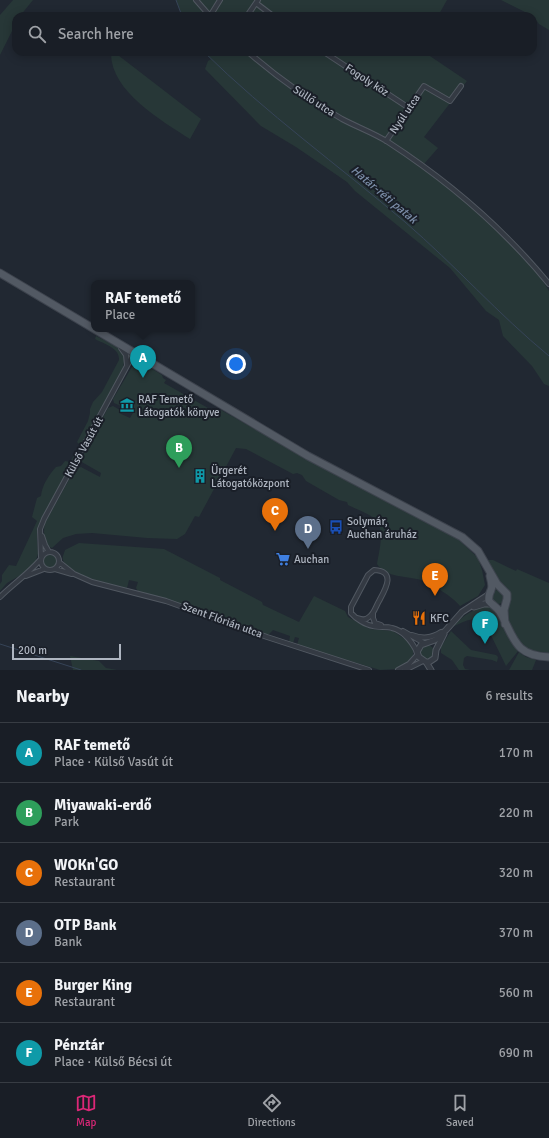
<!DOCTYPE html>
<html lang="en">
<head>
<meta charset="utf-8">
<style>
	:root { --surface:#191e26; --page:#22272e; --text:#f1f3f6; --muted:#9fa2a7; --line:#373c43; --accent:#db2777 }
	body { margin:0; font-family:Signika,sans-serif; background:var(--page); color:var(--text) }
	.scale { position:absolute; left:12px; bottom:10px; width:109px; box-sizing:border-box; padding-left:4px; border:2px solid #aeb5c0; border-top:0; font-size:11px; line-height:14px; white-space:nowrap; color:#aeb5c0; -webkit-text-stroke:3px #1a1f28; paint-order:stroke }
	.you { position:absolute; left:236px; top:364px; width:14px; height:14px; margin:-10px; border:3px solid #fff; border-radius:50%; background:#1a73e8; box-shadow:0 0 0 6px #1a73e833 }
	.badge { display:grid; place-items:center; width:26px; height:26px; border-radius:50%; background:var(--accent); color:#fff; font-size:13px; font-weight:700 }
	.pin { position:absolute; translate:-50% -33px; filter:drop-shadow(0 1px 2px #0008) }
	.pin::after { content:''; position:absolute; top:21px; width:14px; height:12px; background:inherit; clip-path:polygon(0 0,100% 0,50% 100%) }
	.popup { position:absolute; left:91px; top:280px; width:104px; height:52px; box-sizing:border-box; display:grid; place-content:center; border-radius:8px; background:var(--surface); filter:drop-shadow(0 1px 3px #0005); font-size:13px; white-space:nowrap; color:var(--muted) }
	.popup b { font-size:15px; color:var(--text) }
	.popup::after { content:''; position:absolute; left:50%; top:100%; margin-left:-8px; border:8px solid transparent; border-top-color:var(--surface) }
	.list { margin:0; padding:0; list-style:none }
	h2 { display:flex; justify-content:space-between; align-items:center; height:52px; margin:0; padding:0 16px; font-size:17px }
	h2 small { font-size:13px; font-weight:400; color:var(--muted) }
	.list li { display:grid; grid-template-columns:26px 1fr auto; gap:12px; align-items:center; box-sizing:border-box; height:60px; padding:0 16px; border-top:1px solid var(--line) }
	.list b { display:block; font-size:15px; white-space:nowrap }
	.list p { margin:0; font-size:13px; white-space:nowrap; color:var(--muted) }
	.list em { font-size:13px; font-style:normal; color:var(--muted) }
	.icon { flex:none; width:22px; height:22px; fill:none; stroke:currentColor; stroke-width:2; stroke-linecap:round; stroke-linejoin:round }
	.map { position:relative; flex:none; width:549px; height:670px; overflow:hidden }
	.search { position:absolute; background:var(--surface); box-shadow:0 2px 10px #0003; left:12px; right:12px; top:12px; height:44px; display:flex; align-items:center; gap:10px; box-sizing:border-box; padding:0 14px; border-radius:12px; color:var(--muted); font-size:15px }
	.sheet { height:412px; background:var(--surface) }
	nav { display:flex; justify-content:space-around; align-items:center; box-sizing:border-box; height:56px; border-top:1px solid var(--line); background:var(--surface); font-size:11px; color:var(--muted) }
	nav a { display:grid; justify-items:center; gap:2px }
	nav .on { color:var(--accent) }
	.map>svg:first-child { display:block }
</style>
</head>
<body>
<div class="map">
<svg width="549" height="670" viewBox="0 0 549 670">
	<rect width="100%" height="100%" fill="#212832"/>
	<!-- green -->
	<path fill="#273737" d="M13,0H33L20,16H16V23L0,55V15Z
		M176,0H447L438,16H182Z
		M501,0H549V30L539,24L533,16Z
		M111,52H114L201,119L190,139C161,120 110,91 111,52Z
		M204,52H424L467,81L424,137L438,148L424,164L444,179L486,217L537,272L549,291V386L544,384L532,366L503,336L499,320L486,311L450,268L355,191L347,182L296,147L261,126L205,69L208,61L211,59Z
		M96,336L118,347L125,358L123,367L104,405L93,420L94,425L40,522L37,531V539L38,554L35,563L21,575L7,583L0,591V584L2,581V575L9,565L16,566L37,521L32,517L37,498L41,496C42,485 49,475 56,467L61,466L65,461L70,462L80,445L77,442L88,421L90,413V409L93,402L102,392L119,360C120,348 104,344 95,339Z
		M136,360H138L149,367L162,375L163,378L166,380L164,383L215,412L221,410L341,478L427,521L459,540L478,558L482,570L485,585L478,596L460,606C453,597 432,584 421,580C407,576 386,578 377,564C379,551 386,528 374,518C367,513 356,509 348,505L347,502L339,500L306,481L302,475L297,473L293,474L246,449L236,448L199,517L195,516L185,534L177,539L147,538L92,533L76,534L63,538L52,548L48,546C44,538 43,532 45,523L75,469L81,467L100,477L101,473L80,461L108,408L113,406L120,410L119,413L130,418L134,411L129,409V406L127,405L126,407L122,405L121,406L114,403L113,399Z
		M79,543L164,549L220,578V580L262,602L263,605L299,622L314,596L345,611L348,617L370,629L393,631L406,640L413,648V655L409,662L397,669L380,670L297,645L299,638L295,637L293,643L289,642L290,636L273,630L268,635L166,599L138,591L136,588L138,582L129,580L127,588C111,584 69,576 63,560C62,556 64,554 65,550Z
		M43 562a7 7 0 1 1 14 0a7 7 0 1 1-14 0Z
		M488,560H493L516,571L517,569L549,583V653C540,652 527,651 520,644C512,637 507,619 507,610C507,604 511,601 510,595C509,590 507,589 503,586C495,580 492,569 488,560Z
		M491 597a7 7 0 1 1 14 0a7 7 0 1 1-14 0Z
		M486,606L495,609L519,650L506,666L486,625C476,614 466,621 454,626C463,615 472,610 486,606Z
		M451,631L471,650L496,655L498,657L497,662L492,660L467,656L464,658L463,665L465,669L470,670H459L452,660L441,653V647Z
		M420 652a7 7 0 1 1 14 0a7 7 0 1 1-14 0Z
		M519,652L526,657L536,660L532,670H509Z
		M70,656L99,661L106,668L117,670H73Z"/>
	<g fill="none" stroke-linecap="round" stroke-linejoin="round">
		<!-- stream -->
		<path stroke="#364458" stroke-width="1" d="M176,0L182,16
			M204,52C267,114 338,165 405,222C455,265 498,314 549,356
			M0,644L81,670"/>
		<defs>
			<path id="minor" d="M196,0L210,16
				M256,3L273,16
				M210,16L220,0
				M247,16L258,0
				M248,52C277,77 309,100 342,119C357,127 374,133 388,142C448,181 504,229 549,284
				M324,52L409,108
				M386,141L424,86L450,101L461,86
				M121,348L126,355L127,365
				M42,536L45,545L49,552
				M41 561a9 9 0 1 1 18 0a9 9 0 1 1-18 0Z
				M41,557L40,529L44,519L134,353
				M59,562L74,574L92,582L166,601L267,637L369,670
				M55,569L72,574
				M26,576L44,569
				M0,597C13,584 28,574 40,560
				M373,613V618L375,623L381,625
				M357,618C361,619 365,621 369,617C374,614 376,606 379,601C385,590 397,571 374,570L368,575L351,607V613C356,619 366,625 373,626C379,628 386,626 392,628C404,631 412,642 417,652
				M403,631L424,643
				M412,635C423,639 431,638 441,632
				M398,670L409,664L418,654
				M405,670L423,661"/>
			<path id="tertiary" d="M474,607L484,604H491
				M426,662H429L435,658L436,650L444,634
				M431,670L426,662L419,657L417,652L421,645L435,640L446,630L462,612L488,595"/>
			<path id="primary" d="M0,273L308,456L462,537L478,551L497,584L507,594V599L504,610L505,624
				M490,576C491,580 493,586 491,590C489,595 488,596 489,601C492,605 497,607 500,612C514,637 514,656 549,657"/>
		</defs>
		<!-- minor casing -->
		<use href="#minor" stroke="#515861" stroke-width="6"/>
		<!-- tertiary casing -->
		<use href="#tertiary" stroke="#515861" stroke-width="7"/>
		<!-- primary casing -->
		<use href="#primary" stroke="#3d434d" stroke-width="9"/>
		<!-- minor -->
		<use href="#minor" stroke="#343a43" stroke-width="4"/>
		<!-- tertiary -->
		<use href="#tertiary" stroke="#343a43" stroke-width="5"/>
		<!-- primary -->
		<use href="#primary" stroke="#525963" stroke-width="7"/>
	</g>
	<!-- icons -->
	<defs>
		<symbol id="museum-bare" viewBox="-9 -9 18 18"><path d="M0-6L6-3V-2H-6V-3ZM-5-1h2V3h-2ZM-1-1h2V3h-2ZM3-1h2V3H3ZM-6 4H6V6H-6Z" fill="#0f9aa8" stroke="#1a1f28" stroke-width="2.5" paint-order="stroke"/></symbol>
		<symbol id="building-bare" viewBox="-9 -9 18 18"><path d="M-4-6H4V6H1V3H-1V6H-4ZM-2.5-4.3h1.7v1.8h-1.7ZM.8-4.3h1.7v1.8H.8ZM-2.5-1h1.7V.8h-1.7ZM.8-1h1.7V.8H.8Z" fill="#0f9aa8" stroke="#1a1f28" stroke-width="2.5" paint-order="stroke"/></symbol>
		<symbol id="bus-bare" viewBox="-9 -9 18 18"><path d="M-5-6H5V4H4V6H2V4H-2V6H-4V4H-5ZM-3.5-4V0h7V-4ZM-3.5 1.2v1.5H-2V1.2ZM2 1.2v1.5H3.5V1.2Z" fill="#1a4fb4" stroke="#1a1f28" stroke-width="2.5" paint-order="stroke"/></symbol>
		<symbol id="supermarket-bare" viewBox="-9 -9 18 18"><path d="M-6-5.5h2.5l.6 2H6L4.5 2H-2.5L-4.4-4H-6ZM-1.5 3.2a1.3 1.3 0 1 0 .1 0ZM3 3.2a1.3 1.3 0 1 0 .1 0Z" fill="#3f7fe0" stroke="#1a1f28" stroke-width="2.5" paint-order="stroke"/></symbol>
		<symbol id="restaurant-bare" viewBox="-9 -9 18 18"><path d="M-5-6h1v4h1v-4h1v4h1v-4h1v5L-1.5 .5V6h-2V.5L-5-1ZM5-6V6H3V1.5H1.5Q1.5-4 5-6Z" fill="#e8710a" stroke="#1a1f28" stroke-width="2.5" paint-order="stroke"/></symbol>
	</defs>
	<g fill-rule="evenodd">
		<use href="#museum-bare" x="117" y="395" width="20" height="20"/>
		<use href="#building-bare" x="190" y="466" width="20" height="20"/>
		<use href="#bus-bare" x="326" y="517" width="20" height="20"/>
		<use href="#supermarket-bare" x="273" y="549" width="20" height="20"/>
		<use href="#restaurant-bare" x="409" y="608" width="20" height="20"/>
	</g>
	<g text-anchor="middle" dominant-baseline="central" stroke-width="4" stroke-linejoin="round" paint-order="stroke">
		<!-- street labels -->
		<g font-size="11" fill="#aeb5c0" stroke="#1a1f28">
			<text transform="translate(367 80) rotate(33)">Fogoly köz</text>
			<text transform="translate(314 101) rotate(33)">Süllő utca</text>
			<text transform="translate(405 114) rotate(-56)">Nyúl utca</text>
			<text transform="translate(84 447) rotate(-61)">Külső Vasút út</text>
			<text transform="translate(222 620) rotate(20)">Szent Flórián utca</text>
		</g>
		<!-- poi labels -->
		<g font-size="11" fill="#aeb5c0" stroke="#1a1f28" text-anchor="start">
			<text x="138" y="399">RAF Temető<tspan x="138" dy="13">Látogatók könyve</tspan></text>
			<text x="211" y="470">Ürgerét<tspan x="211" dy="13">Látogatóközpont</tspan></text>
			<text x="347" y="521">Solymár,<tspan x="347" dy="13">Auchan áruház</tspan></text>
			<text x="294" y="559">Auchan</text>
			<text x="430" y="618">KFC</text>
		</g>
		<!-- water labels -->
		<g font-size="12" font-style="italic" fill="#7a8ca6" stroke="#1a1f28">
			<text transform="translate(384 195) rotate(40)">Határ-réti patak</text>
		</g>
	</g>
</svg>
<div class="scale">200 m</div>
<div class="you"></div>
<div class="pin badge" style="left:143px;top:378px;background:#0f9aa8">A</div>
<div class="popup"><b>RAF temető</b>Place</div>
<div class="pin badge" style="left:179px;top:468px;background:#2e9e5b">B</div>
<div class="pin badge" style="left:275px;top:531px;background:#e8710a">C</div>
<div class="pin badge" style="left:308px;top:549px;background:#5c6f8a">D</div>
<div class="pin badge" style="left:435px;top:596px;background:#e8710a">E</div>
<div class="pin badge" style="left:485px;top:644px;background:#0f9aa8">F</div>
<div class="search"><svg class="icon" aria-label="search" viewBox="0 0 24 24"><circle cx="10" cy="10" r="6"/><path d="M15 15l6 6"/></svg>Search here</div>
</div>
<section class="sheet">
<h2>Nearby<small>6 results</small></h2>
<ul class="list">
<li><span class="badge" style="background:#0f9aa8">A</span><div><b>RAF temető</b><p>Place · Külső Vasút út</p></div><em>170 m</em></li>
<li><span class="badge" style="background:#2e9e5b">B</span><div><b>Miyawaki-erdő</b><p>Park</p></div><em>220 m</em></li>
<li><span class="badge" style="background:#e8710a">C</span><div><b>WOKn'GO</b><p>Restaurant</p></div><em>320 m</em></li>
<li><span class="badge" style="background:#5c6f8a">D</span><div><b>OTP Bank</b><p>Bank</p></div><em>370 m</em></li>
<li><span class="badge" style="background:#e8710a">E</span><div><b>Burger King</b><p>Restaurant</p></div><em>560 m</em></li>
<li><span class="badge" style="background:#0f9aa8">F</span><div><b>Pénztár</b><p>Place · Külső Bécsi út</p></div><em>690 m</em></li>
</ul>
</section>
<nav>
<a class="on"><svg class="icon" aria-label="map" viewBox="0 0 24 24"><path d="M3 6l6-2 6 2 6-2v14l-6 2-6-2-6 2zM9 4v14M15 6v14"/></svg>Map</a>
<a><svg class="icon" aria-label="directions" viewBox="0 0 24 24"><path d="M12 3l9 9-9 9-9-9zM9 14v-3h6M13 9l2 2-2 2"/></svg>Directions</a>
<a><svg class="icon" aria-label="saved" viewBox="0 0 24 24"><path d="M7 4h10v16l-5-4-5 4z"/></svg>Saved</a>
</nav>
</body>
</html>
